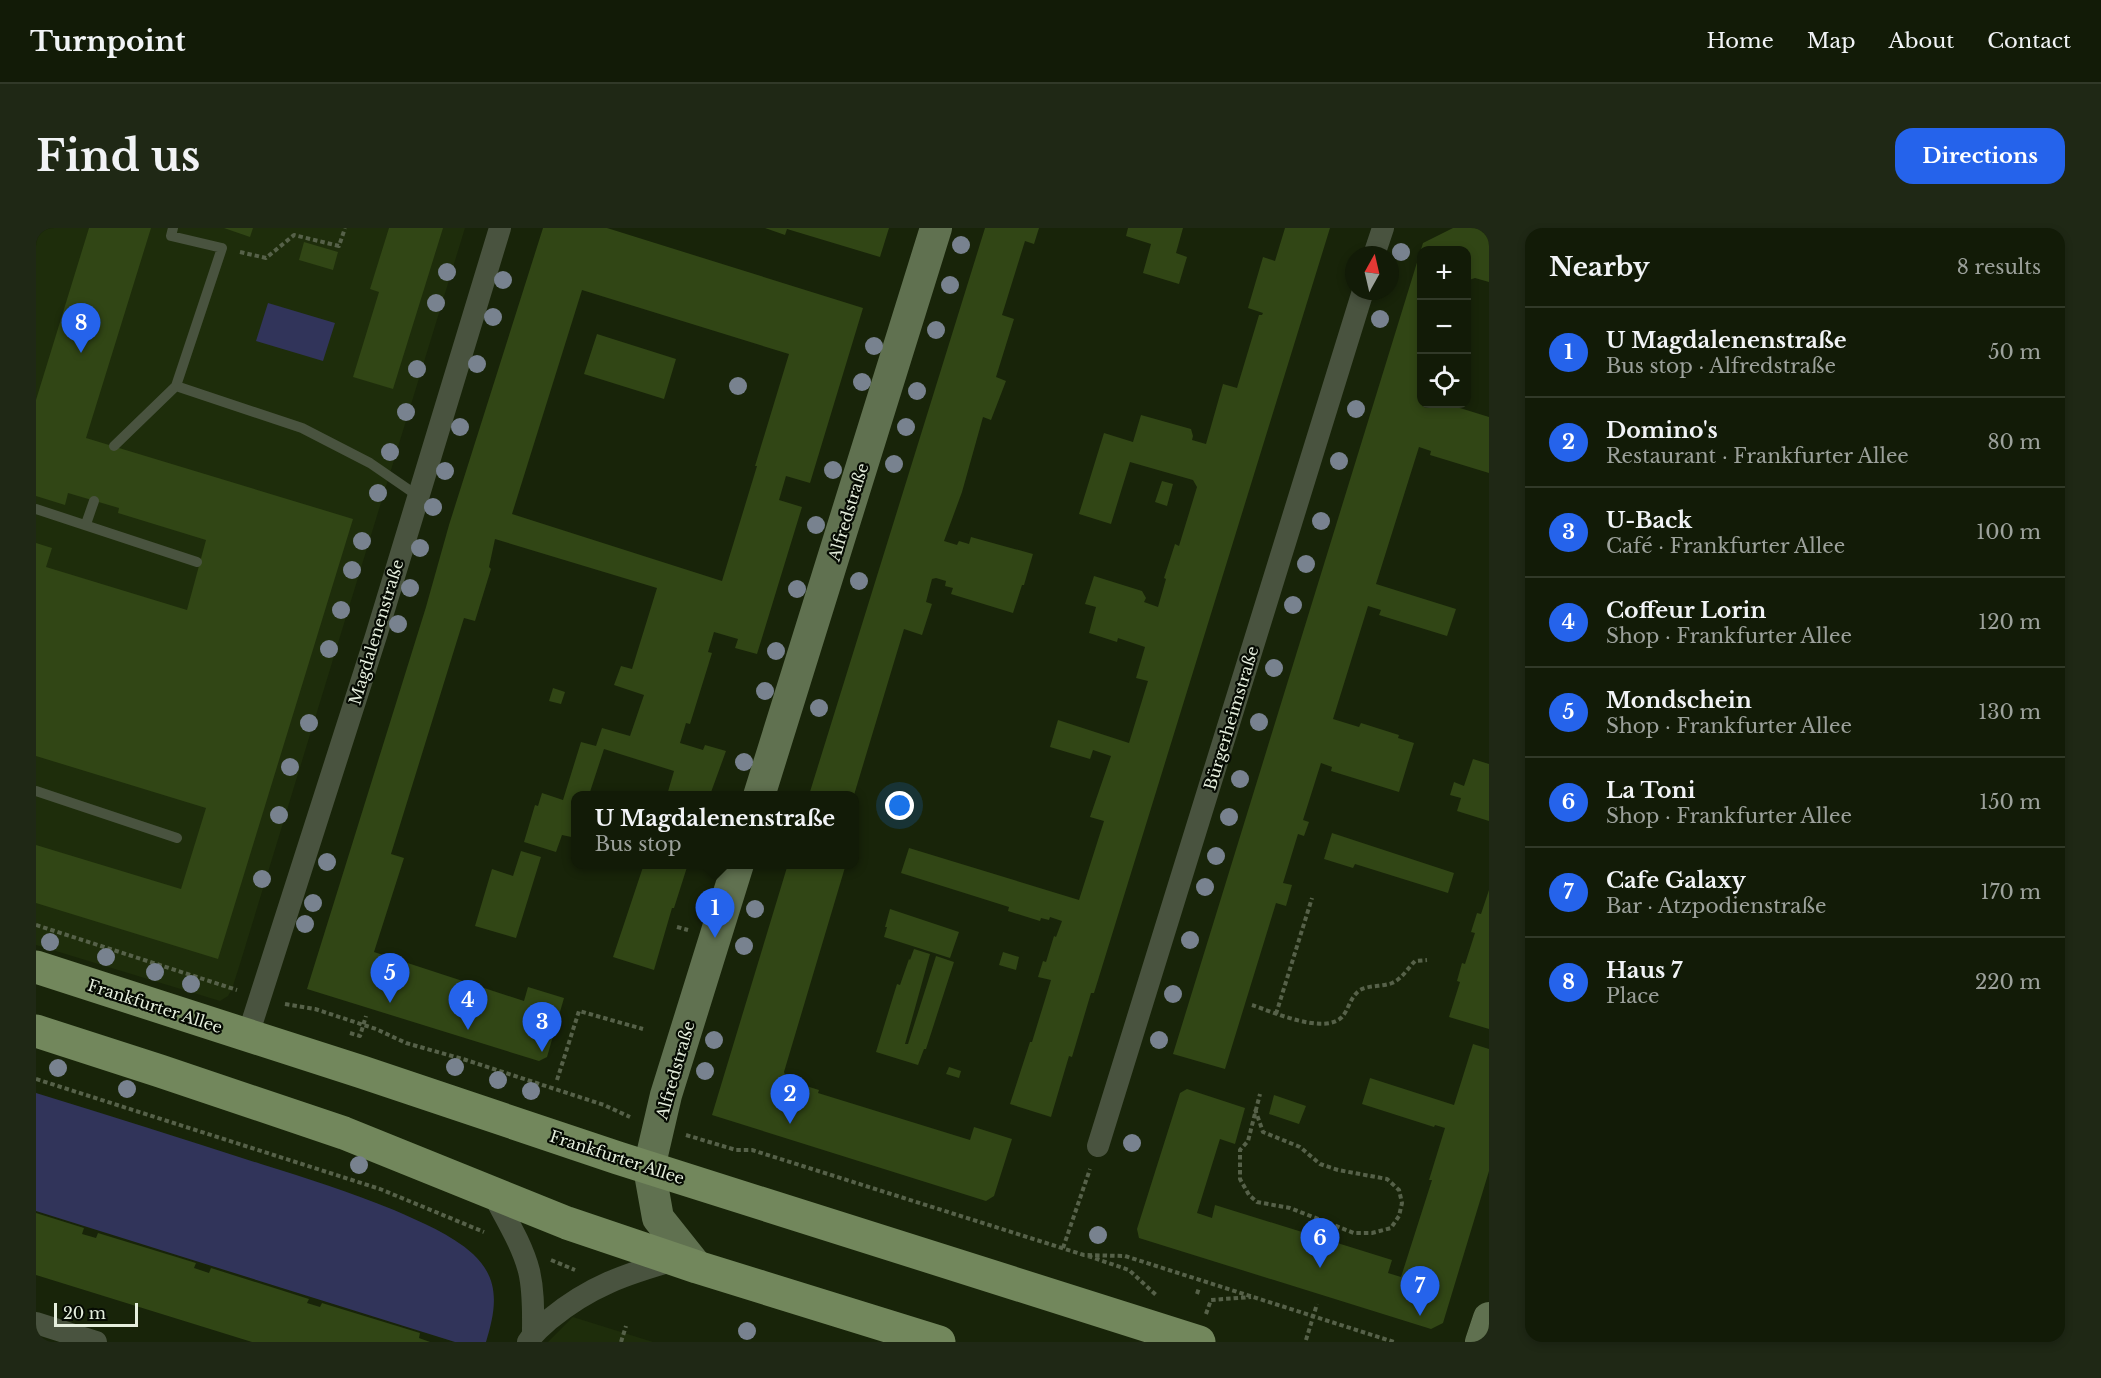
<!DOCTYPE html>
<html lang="en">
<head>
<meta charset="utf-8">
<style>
	:root { --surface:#121b07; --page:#1f2815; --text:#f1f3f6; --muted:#9ca19b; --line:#313928; --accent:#2563eb }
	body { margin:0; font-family:"Libre Baskerville",serif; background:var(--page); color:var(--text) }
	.controls { position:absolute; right:18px; top:18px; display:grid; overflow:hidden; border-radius:12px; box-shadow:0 3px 9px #0003 }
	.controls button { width:54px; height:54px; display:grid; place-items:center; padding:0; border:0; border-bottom:2px solid var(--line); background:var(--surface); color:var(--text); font:30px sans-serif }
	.compass { position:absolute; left:1309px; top:18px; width:54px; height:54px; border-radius:50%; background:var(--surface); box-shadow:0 3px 9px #0003; rotate:8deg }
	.scale { position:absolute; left:18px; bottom:15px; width:84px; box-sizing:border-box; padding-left:6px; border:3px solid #e5eedd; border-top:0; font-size:16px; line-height:21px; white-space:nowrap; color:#e5eedd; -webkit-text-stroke:4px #060b03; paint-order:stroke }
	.you { position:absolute; left:864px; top:578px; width:21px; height:21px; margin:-15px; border:4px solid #fff; border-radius:50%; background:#1a73e8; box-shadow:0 0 0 9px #1a73e833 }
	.badge { display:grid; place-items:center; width:39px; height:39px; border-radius:50%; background:var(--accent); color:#fff; font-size:20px; font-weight:700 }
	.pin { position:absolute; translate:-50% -50px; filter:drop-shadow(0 2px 3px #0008) }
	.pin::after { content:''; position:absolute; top:32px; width:21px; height:18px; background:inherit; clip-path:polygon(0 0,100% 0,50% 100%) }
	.popup { position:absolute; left:535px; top:563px; width:288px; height:78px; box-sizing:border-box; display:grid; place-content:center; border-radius:12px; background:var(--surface); filter:drop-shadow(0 2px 4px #0005); font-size:20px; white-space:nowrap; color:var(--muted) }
	.popup b { font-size:22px; color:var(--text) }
	.popup::after { content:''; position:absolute; left:50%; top:100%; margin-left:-12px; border:12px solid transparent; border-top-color:var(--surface) }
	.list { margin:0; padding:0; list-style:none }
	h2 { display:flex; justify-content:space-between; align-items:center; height:78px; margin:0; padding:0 24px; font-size:26px }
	h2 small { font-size:20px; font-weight:400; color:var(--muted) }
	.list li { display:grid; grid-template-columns:39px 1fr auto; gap:18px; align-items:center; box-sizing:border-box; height:90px; padding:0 24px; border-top:2px solid var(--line) }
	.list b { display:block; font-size:22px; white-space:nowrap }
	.list p { margin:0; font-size:20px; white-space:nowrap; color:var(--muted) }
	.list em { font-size:20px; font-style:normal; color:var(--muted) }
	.icon { flex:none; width:33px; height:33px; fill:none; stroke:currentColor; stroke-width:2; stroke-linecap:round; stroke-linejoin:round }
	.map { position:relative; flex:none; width:1453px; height:1114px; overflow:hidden; border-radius:18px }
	header { display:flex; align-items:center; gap:36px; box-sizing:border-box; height:84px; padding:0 30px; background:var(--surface); border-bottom:2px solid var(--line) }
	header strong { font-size:28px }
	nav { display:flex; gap:33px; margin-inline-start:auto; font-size:21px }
	.intro { display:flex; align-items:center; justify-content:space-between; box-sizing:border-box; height:144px; padding:0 36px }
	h1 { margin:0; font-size:42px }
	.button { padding:15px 27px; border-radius:18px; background:var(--accent); color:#fff; font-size:21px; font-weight:700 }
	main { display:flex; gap:36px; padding:0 36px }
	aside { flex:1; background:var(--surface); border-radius:18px; box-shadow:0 3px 9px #0003 }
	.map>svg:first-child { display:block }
</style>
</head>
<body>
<header>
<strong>Turnpoint</strong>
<nav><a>Home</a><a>Map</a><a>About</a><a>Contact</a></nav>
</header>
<div class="intro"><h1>Find us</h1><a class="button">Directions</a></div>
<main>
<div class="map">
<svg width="1453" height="1114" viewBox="0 0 1453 1114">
	<rect width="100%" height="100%" fill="#182409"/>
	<!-- built -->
	<path fill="#1e2d0b" d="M0,0H429L203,739L196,761L192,768L184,773L0,717Z
		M537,1089L617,1114H618H512Z"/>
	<!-- green -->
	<path fill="#31345a" d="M232,75L299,95L287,133L220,113Z
		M0,865C75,888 150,912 225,936C270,950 314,964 358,982C385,994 415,1006 437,1026C465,1052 460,1081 450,1114H419L0,983Z"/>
	<!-- building -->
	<path fill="#314615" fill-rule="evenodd" d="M53,0H115L50,210L317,291L182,731L0,675V617L145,661L170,580L0,528V315L16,320L10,339L151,382L170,312L82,285L83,280L32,265L29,277L0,268V172Z
		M188,0H217L214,9Z
		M353,0H407L357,161L317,149L343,64L334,61Z
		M507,0H571L827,80L774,255L750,248L743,272L766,279L721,426L699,420L702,411L678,404L672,424L676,425L654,496L650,495L644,515L667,522L669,517L690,523L674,567H631L638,543L568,521L553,567L540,568V610L526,607L520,624L488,614L499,577L502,578L506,565L527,572L545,514L560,518L566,500L594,508L608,467L578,457L585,438L596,441L621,360L459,311L453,339L455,341L439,393L428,390L355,626L368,630L338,724L488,773L492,759L528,770L511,829L503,833L271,761L390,379L413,297ZM546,62L753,126L719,238H721L686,353L476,286Z
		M729,0H853L844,29L751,1L749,7Z
		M949,0H1003L998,16L989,13L966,87L978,91L960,149L970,153L955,192L947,189L926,264L908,313L921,317L923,313L933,316L935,309L997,326L988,357H986L977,385L915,366L917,360L909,358L910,353L900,350L896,351L890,374L896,376L886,407L868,401L818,567H773Z
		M1092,0H1147L1140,25L1151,29L1143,56L1107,45L1115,16L1090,8Z
		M1249,0H1294L1058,765H1055L1036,829L1033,828L1015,889L974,876L994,814H996L1015,752L1002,749L1007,733L1010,734L1018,708L1020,709L1026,693L1014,689L1013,692L1005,690L1004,693L972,683L973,679L865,645L873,620L1043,672L1068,593L1054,589L1075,528L1057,522L1054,531L1014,519L1022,492L1093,515L1112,453L1100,450L1109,419L1082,410L1081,414L1053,405L1060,379L1049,376L1058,348L1106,363L1110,370L1108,374L1122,379L1130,351L1128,350L1139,316L1143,318L1161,259L1157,252L1094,234L1075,296L1043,286L1068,205L1097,214L1105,187L1155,201L1157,208L1156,212L1170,216L1187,156L1201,160L1223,87H1226L1227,85L1212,80L1227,29L1239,33Z
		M1417,0H1453V54L1439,50L1433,52L1431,58V22H1386V176H1396L1408,179L1411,176L1453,189V245L1394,227L1395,223L1383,219L1340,356L1420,381L1411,408L1343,387L1345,382L1332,378L1297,491L1323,499L1325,495L1363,507L1362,510L1378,515L1363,564L1295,543L1296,539L1285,535L1267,592L1273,594L1268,608L1262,606L1247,655L1256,657L1250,678L1240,675L1189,841L1137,826L1387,15Z
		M268,14L302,24L297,42L263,32Z
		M561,106L640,131L628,171L548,146Z
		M1126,253L1137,256L1131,278L1119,274Z
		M517,460L529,464L525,476L513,473Z
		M1437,531L1453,536V593L1421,583L1425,570L1414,567L1418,554L1428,558Z
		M1296,605L1418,645L1412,665L1319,636L1317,640L1288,631Z
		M485,623L505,629L480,710L439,698L456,641L477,648Z
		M608,636H652L638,680H636L618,742L577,729Z
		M752,636H810L748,844L751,852L783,862L782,865L934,912L938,899L976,911L958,968L950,973L676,887Z
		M1453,662V801L1413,789L1424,754L1421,753L1426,735L1429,736L1439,705L1435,704L1441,685L1445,686Z
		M854,681L923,704L914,730L848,709L851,699H849Z
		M878,721L894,726L869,816H872L900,728L918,734L890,821H888L882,837L840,824L861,756L864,757L873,731L874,732Z
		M967,724L983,729L980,742L963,737Z
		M1437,816L1453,821V943L1407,1095L1395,1101L1103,1010L1101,1001L1144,865L1151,861L1209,880L1199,916L1184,911L1161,985L1176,990L1179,977L1356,1032L1352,1045L1365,1049L1396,952H1393L1409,900L1399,897L1398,899L1326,876L1334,850L1418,877Z
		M913,839L925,843L923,850L910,846Z
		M1238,867L1270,878L1263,896L1233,886Z
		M0,985L48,1000L46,1006L60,1010L62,1005L160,1035L158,1040L173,1045L175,1040L273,1071L271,1075L284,1079L286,1075L384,1105L383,1110L394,1114H216L0,1047Z"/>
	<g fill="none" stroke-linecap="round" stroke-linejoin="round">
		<!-- path -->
		<path stroke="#566149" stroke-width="4" stroke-dasharray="4.5 3" stroke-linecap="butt" d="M204,24L230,30L258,7L303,18L309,0
			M0,697L201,762
			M641,699L652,702
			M249,776L279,781L340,801L370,815L430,832L568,877L594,889
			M1216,777C1237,784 1288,807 1306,789C1313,781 1314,769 1324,762C1333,757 1346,759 1356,755C1366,751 1372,740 1379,733L1391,732
			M1240,786L1276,670
			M314,805L324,808L330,788
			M0,851L344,961L448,1004
			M521,852L543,783L607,801
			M1219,881L1227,904L1264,919L1284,936L1302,942L1351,951L1363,962L1366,975L1363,988L1355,1000L1336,1005H1318L1254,980L1221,974L1213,967L1204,951V922L1212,913L1224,866
			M650,907L700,922H716L1048,1027L1089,1028L1358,1114
			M1027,1020L1054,941
			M1052,1028L1093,1042L1120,1067
			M515,1032L539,1042
			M1161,1066L1163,1060
			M1170,1086L1175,1072L1215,1069
			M1270,1112L1281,1076
			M585,1114L590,1098"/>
		<!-- lane -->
		<path stroke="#49533f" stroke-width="10" d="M140,158L266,200L334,235L382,268
			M78,218L140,158L186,20L135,8L137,0
			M0,281L161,334
			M50,296L58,273
			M0,563L141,610"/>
		<!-- street -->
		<path stroke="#49533f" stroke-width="22" d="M1338,27L1347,0
			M212,807L340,408L464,0
			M1062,918L1327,63
			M457,966C470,991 486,1016 493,1043C498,1064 497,1085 497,1105
			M0,1095L60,1114
			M492,1114C498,1104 506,1098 514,1091C554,1058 590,1046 639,1032"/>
		<!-- secondary -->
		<path stroke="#607150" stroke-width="32" d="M723,568L900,0
			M661,1039L622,990L613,940L630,867L702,636
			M1445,1114L1453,1090"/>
		<!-- primary -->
		<path stroke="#72875c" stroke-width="33" d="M0,739L326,844L582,930L1163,1114
			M0,803L124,843L308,905L531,995L661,1039L903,1114"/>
	</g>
	<!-- trees -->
	<g fill="#78828f">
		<circle cx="925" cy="17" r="9"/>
		<circle cx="1365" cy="24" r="9"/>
		<circle cx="411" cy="44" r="9"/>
		<circle cx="467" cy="52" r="9"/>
		<circle cx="914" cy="57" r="9"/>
		<circle cx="400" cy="75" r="9"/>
		<circle cx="457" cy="89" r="9"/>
		<circle cx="1344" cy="91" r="9"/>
		<circle cx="900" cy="102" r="9"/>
		<circle cx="838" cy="118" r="9"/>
		<circle cx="441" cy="136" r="9"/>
		<circle cx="381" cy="141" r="9"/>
		<circle cx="826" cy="154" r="9"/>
		<circle cx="702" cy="158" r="9"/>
		<circle cx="881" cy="163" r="9"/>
		<circle cx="1320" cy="181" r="9"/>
		<circle cx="370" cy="184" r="9"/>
		<circle cx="424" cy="199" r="9"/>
		<circle cx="870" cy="199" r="9"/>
		<circle cx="354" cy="224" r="9"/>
		<circle cx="1303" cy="233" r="9"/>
		<circle cx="858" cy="236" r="9"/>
		<circle cx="797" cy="242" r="9"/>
		<circle cx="409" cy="243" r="9"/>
		<circle cx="342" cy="265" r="9"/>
		<circle cx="397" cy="279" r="9"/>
		<circle cx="1285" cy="293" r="9"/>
		<circle cx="780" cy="297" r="9"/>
		<circle cx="326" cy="313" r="9"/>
		<circle cx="384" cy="320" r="9"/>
		<circle cx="1270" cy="336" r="9"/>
		<circle cx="316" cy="342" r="9"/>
		<circle cx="823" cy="353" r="9"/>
		<circle cx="374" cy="360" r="9"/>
		<circle cx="761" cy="361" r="9"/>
		<circle cx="1257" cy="377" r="9"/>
		<circle cx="305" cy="382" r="9"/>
		<circle cx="362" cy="396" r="9"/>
		<circle cx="293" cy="421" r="9"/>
		<circle cx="740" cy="423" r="9"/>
		<circle cx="1238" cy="440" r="9"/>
		<circle cx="729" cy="463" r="9"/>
		<circle cx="783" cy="480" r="9"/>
		<circle cx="1223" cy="494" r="9"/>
		<circle cx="273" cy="495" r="9"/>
		<circle cx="708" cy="534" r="9"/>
		<circle cx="254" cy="539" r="9"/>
		<circle cx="1204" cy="551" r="9"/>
		<circle cx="243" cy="587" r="9"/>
		<circle cx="1193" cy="589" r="9"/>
		<circle cx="1180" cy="628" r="9"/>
		<circle cx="291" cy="634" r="9"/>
		<circle cx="226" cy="651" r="9"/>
		<circle cx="1169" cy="659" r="9"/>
		<circle cx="277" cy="675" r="9"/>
		<circle cx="719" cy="681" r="9"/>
		<circle cx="269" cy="696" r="9"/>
		<circle cx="1154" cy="712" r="9"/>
		<circle cx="14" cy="714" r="9"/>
		<circle cx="708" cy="718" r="9"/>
		<circle cx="70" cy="729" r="9"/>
		<circle cx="119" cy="744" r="9"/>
		<circle cx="155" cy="756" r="9"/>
		<circle cx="1137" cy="766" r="9"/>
		<circle cx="678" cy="812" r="9"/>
		<circle cx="1123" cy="812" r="9"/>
		<circle cx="419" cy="839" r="9"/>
		<circle cx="22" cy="840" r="9"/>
		<circle cx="669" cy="843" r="9"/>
		<circle cx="462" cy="852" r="9"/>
		<circle cx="91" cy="861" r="9"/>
		<circle cx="495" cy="863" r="9"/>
		<circle cx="1096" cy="915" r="9"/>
		<circle cx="323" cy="937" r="9"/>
		<circle cx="1062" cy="1007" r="9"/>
		<circle cx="711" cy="1103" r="9"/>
	</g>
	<g text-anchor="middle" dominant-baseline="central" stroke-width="4.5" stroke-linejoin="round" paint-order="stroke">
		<!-- street labels -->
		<g font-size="16" fill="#e5eedd" stroke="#060b03">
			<text transform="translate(812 284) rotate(-73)">Alfredstraße</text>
			<text transform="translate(340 404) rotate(-73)">Magdalenenstraße</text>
			<text transform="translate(1195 490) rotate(-73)">Bürgerheimstraße</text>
			<text transform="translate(119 778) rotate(18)">Frankfurter Allee</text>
			<text transform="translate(639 842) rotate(-74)">Alfredstraße</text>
			<text transform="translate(581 929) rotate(18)">Frankfurter Allee</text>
		</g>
	</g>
</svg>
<div class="controls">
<button>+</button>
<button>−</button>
<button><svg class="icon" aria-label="locate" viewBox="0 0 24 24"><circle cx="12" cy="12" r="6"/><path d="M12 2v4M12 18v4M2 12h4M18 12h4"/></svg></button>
</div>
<svg class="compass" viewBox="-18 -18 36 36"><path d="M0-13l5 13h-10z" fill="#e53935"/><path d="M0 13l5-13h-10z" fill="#9ca19b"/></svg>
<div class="scale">20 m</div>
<div class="you"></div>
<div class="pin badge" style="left:679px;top:710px">1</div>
<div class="popup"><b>U Magdalenenstraße</b>Bus stop</div>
<div class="pin badge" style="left:754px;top:896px">2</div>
<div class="pin badge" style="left:506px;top:824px">3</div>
<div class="pin badge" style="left:432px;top:802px">4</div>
<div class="pin badge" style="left:354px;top:775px">5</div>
<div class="pin badge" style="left:1284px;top:1040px">6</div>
<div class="pin badge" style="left:1384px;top:1088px">7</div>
<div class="pin badge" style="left:45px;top:125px">8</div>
</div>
<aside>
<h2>Nearby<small>8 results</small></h2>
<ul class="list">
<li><span class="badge">1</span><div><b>U Magdalenenstraße</b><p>Bus stop · Alfredstraße</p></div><em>50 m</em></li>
<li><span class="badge">2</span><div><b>Domino's</b><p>Restaurant · Frankfurter Allee</p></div><em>80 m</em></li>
<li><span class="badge">3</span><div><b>U-Back</b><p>Café · Frankfurter Allee</p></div><em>100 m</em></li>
<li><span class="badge">4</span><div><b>Coffeur Lorin</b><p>Shop · Frankfurter Allee</p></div><em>120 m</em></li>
<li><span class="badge">5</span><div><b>Mondschein</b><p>Shop · Frankfurter Allee</p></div><em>130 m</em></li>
<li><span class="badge">6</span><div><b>La Toni</b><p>Shop · Frankfurter Allee</p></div><em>150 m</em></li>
<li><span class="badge">7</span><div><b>Cafe Galaxy</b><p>Bar · Atzpodienstraße</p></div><em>170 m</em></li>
<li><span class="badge">8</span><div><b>Haus 7</b><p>Place</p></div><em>220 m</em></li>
</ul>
</aside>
</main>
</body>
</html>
